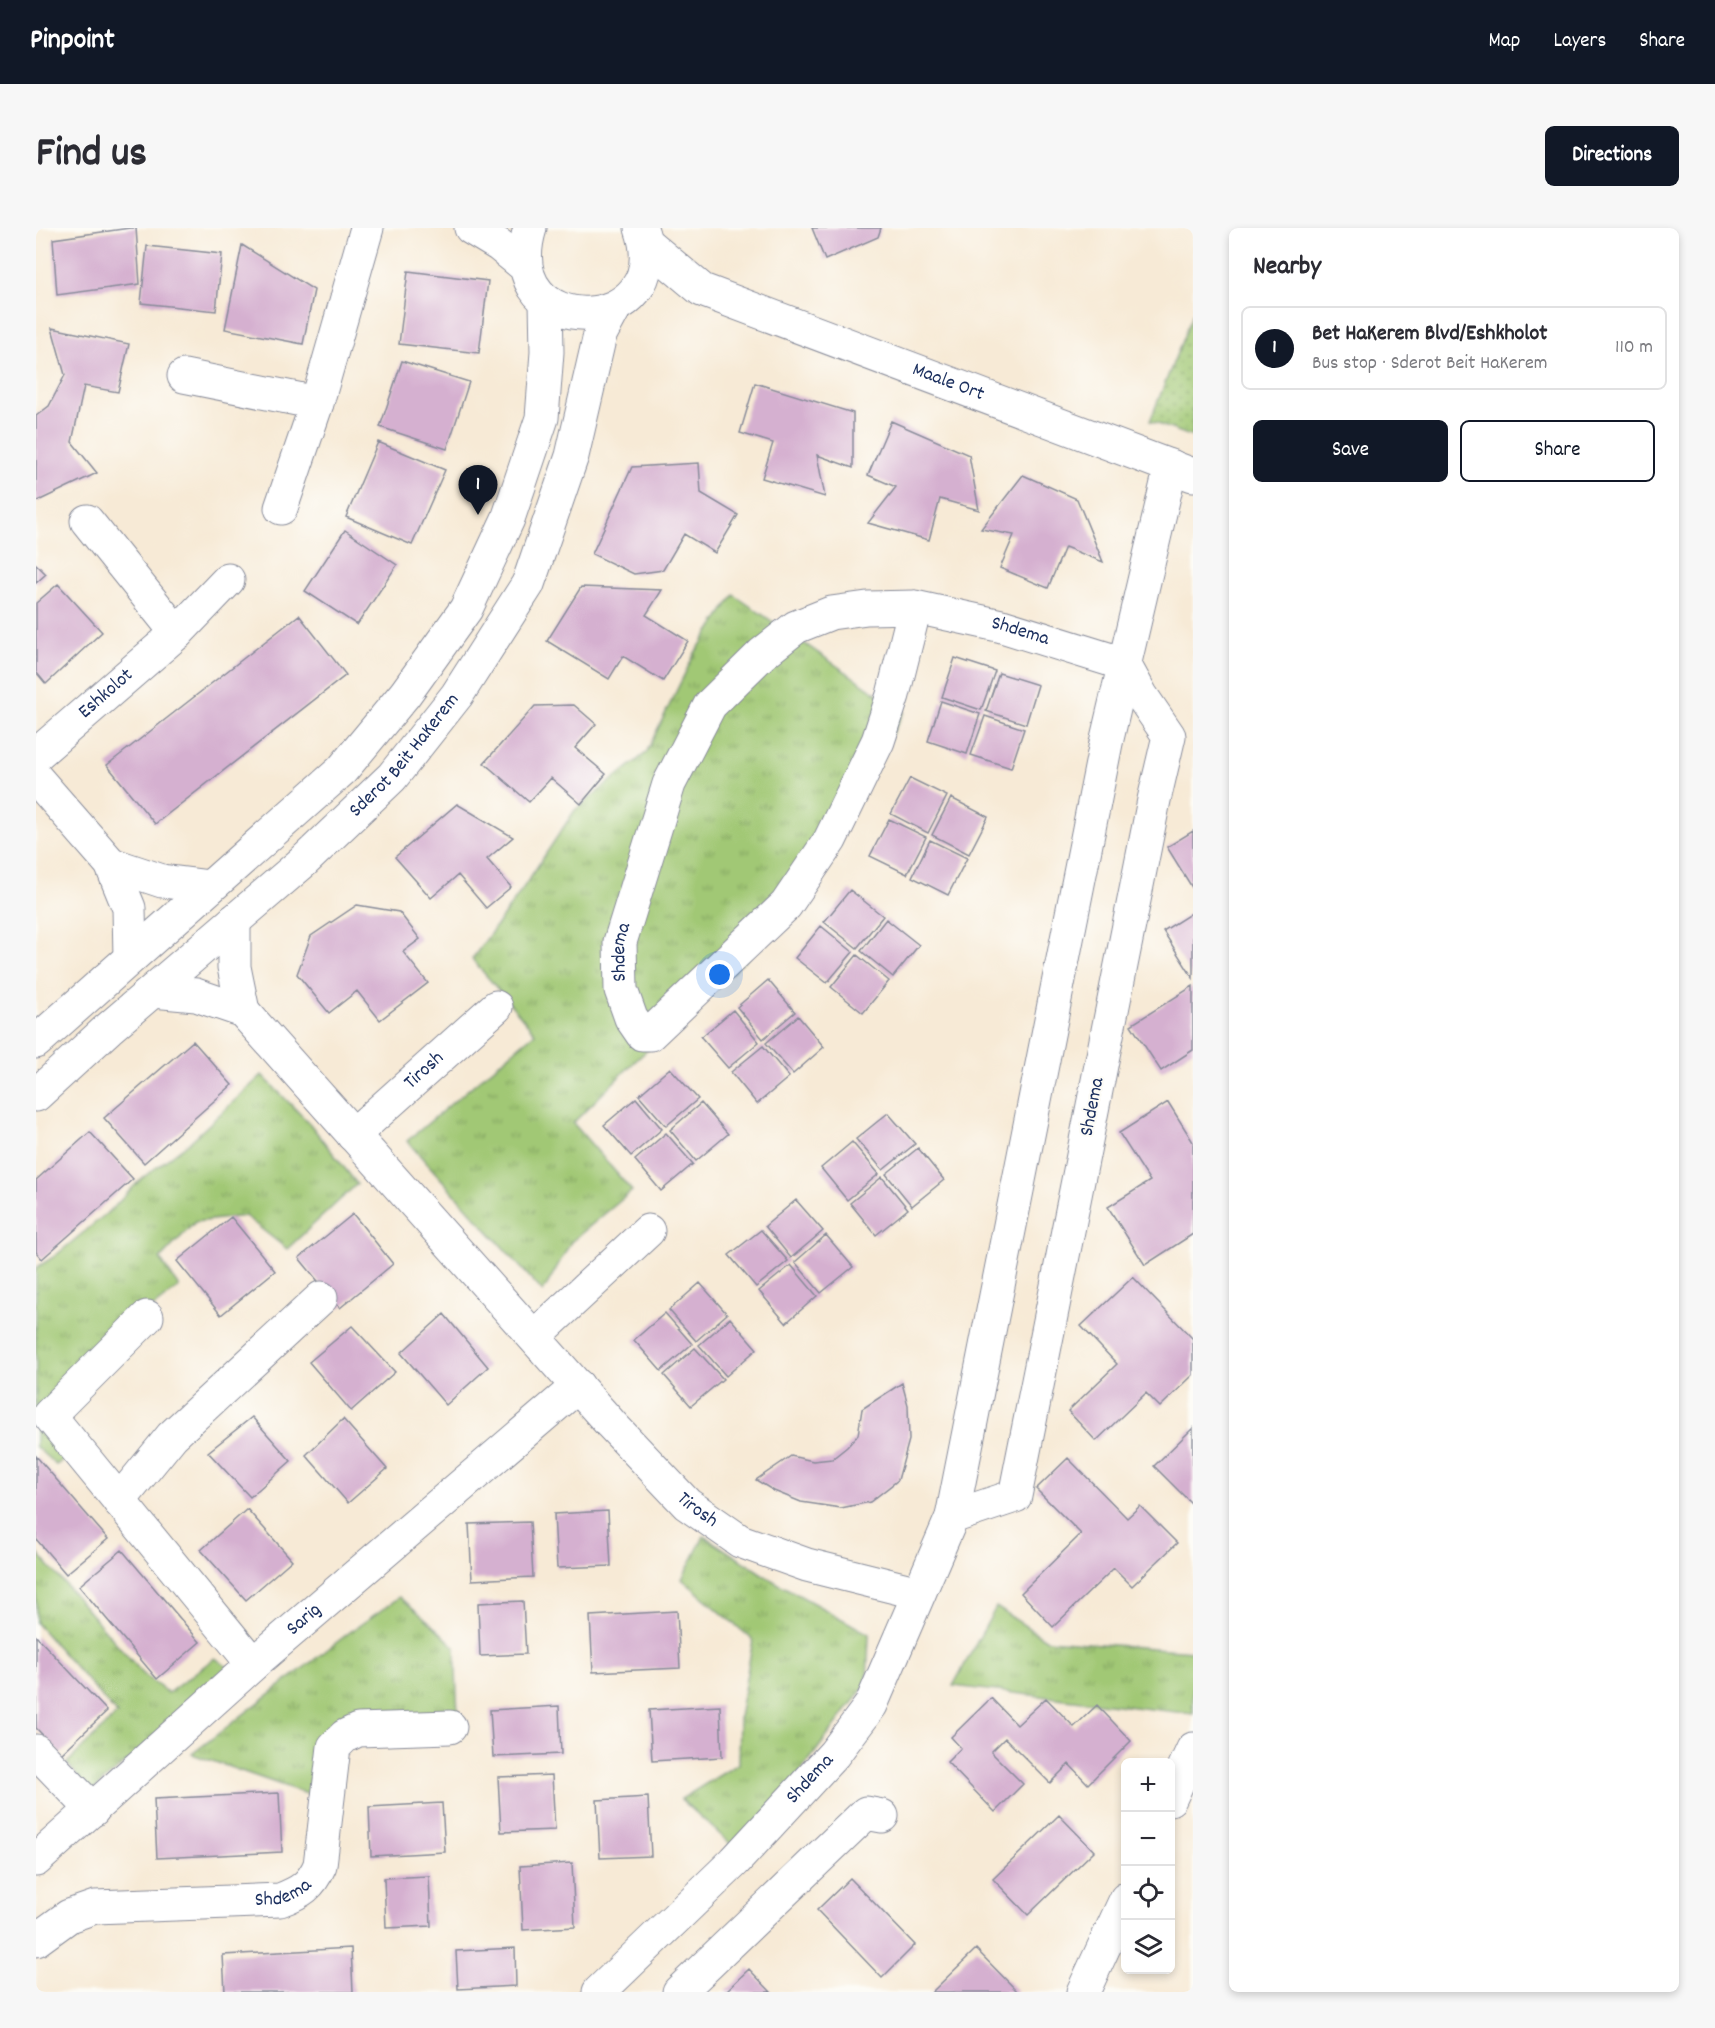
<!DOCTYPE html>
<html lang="en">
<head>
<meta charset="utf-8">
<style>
	:root { --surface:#fff; --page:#f7f7f7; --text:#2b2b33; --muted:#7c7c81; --line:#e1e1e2; --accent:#111827 }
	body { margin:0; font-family:Dekko,sans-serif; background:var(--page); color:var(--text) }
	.controls { position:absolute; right:18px; bottom:18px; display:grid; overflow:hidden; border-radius:9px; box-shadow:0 3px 9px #0003 }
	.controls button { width:54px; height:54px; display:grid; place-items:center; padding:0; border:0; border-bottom:2px solid var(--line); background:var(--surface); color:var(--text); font:30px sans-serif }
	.you { position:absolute; left:684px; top:747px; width:21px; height:21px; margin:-15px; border:4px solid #fff; border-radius:50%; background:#1a73e8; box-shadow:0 0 0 9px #1a73e833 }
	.badge { display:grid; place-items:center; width:39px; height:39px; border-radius:50%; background:var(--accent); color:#fff; font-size:20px; font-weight:700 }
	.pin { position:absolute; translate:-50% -50px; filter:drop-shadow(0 2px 3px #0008) }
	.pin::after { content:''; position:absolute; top:32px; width:21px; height:18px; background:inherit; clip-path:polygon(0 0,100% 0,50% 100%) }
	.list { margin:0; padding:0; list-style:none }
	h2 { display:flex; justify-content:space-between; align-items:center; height:78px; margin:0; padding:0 24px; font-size:26px }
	h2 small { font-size:20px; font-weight:400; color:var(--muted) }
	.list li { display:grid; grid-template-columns:39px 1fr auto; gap:18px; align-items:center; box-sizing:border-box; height:84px; margin:0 12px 12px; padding:0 12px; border:2px solid var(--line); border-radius:9px }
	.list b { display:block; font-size:22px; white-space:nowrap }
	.list p { margin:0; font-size:20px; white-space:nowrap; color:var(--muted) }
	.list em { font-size:20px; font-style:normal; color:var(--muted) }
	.actions { display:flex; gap:12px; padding:18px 24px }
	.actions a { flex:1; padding:14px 0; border:2px solid var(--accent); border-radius:9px; text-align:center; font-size:21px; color:var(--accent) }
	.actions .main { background:var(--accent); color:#fff }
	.icon { flex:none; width:33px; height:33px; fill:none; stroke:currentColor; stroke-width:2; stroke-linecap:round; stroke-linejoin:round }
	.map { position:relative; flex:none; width:1157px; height:1764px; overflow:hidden; border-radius:9px }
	header { display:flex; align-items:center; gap:36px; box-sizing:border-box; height:84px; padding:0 30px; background:var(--accent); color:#fff }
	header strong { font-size:28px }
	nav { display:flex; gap:33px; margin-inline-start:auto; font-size:21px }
	.intro { display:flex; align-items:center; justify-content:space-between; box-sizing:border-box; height:144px; padding:0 36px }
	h1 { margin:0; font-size:42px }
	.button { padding:15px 27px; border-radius:9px; background:var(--accent); color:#fff; font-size:21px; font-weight:700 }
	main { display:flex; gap:36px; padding:0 36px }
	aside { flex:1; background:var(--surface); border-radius:9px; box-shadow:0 3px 9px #0003 }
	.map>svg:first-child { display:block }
</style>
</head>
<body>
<header>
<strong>Pinpoint</strong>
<nav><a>Map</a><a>Layers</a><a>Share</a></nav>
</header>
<div class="intro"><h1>Find us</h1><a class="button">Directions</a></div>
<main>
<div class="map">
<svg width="1157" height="1764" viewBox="0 0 1157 1764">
	<defs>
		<pattern id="grass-dots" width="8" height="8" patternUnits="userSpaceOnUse" patternTransform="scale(1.5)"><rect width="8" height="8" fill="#a1c874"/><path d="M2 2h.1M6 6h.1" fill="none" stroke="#82a362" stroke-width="1.8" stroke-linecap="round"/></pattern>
		<pattern id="park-tufts" width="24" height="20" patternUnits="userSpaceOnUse" patternTransform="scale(1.5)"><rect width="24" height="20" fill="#a1c874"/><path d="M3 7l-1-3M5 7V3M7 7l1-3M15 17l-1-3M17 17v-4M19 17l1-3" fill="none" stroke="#82a362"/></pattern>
	</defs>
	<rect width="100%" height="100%" fill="#fdfcf7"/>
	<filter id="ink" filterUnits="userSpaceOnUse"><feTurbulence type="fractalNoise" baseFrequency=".0167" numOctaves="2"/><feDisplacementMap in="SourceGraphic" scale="12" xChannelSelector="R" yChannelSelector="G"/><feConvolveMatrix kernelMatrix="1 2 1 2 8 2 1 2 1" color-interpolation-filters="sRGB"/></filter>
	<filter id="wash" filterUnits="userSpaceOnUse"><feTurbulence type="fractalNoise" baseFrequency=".008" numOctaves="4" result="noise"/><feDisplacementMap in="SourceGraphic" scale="24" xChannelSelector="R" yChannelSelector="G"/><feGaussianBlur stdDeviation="1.35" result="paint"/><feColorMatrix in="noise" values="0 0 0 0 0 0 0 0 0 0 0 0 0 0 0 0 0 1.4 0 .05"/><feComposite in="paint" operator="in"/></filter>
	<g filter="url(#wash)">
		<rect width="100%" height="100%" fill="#f7ead6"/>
		<!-- grass -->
		<path fill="url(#grass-dots)" stroke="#5e7c69" stroke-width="1.5" d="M1157,85V209L1114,193Z"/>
		<!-- park -->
		<path fill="url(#park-tufts)" stroke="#5e7c69" stroke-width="1.5" d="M698,367L868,484L755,690L594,838L537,895L596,963L535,1014L507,1064L371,913L499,805L436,731L483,666L539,582L610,525L659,425Z
			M226,847L274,896L321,956L251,1021L209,988L159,994L124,1031L143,1059L64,1121L6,1181L36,1226L20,1237L0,1219V1040L19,1028L77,980L105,951L154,914Z
			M668,1308L734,1351L833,1406L831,1455L754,1558L699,1620L645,1571L702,1536L703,1489L717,1412L646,1351Z
			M0,1323L108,1447L132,1465L179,1430L197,1443L55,1564L31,1535L81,1486L0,1395Z
			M364,1369L397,1397L419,1419L422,1489L316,1494L280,1569L156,1526L314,1404Z
			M960,1379L1011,1412L1157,1423V1486L917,1458Z"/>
		<g id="blocks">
			<!-- building -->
			<path fill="#d5b0d0" d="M94,0H100L104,56L21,67L17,11Z
				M776,0H845L842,9L789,32Z
				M206,17L278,62L267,116L189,101Z
				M111,18L186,26L180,83L105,75Z
				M372,43L452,53L443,125L363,116Z
				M16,100L93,116L82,164L48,158L36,214L61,245L0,274V188L13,178L29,147Z
				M366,133L433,154L411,221L344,199Z
				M719,155L817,185V240L781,227L789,269L726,250L737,215L704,205Z
				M855,193L933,227L943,282L904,271L893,312L832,295L860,259L832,247Z
				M342,214L409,242L376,317L310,289Z
				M663,235L665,265L702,287L679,325L648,306L627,342L598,346L556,326L596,239Z
				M987,247L1041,271L1067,334L1029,319L1012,360L964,340L978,307L945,301Z
				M309,302L361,337L321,397L269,363Z
				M0,336L10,346L0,355Z
				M22,356L66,404L10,456L0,444V375Z
				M545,359L626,362L610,387L652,413L627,453L587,428L573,451L511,413Z
				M263,387L310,447L119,596L71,537Z
				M919,430L959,443L945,482L906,469Z
				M963,445L1002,457L990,496L950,483Z
				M905,473L944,486L931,526L892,513Z
				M538,477L560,496L539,520L570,546L545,576L515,550L493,574L448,535L499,478Z
				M949,488L988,501L975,540L935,527Z
				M874,550L911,568L892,605L855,586Z
				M915,570L952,589L933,626L896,607Z
				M421,576L477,609L451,631L475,659L450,680L422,647L395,670L359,629Z
				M853,591L890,609L871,646L834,628Z
				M1157,603V661L1131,619Z
				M894,612L931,630L912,667L876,649Z
				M814,662L847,688L821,720L788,694Z
				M321,677L363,684L384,711L367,724L392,755L344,792L321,763L293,785L261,746L275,708Z
				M1157,684V750L1127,703Z
				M850,691L883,717L857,749L825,723Z
				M785,698L817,724L791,755L759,730Z
				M821,727L853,753L827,785L795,759Z
				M732,752L759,784L727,811L701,779Z
				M1157,758V822L1125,843L1095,797Z
				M697,782L723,814L692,840L665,809Z
				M762,788L788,819L757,846L730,815Z
				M157,813L196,857L108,935L68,890Z
				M727,818L753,849L721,876L695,844Z
				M634,840L662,871L630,898L603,867Z
				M600,870L626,901L595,928L568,897Z
				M1132,874L1157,914V1006L1109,1037L1072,979L1114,953L1083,905Z
				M665,875L692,906L660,933L634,902Z
				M852,885L879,916L847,942L820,911Z
				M54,904L97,951L6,1031L0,1024V952Z
				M630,905L657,936L625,963L599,932Z
				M816,914L843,946L811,972L785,940Z
				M882,920L908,952L876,978L850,946Z
				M846,949L872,981L840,1007L814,975Z
				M760,972L787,1003L755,1030L729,998Z
				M317,986L357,1036L304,1080L263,1030Z
				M195,989L239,1043L185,1087L141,1033Z
				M725,1002L752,1033L720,1059L693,1027Z
				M790,1007L817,1039L785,1065L759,1034Z
				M755,1037L781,1068L750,1095L723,1063Z
				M1097,1049L1157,1111V1147L1124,1179L1110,1165L1060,1213L1032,1183L1081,1136L1045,1098Z
				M664,1055L691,1086L660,1113L633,1082Z
				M629,1085L656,1116L625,1143L598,1112Z
				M408,1086L452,1139L410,1177L365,1125Z
				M694,1090L721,1121L690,1148L663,1117Z
				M316,1098L359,1144L315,1183L273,1134Z
				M659,1120L687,1151L655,1178L628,1147Z
				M866,1155L872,1177L873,1212L862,1252L834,1274L805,1280L765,1274L738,1263L720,1252L755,1228L777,1233L796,1231L811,1219L822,1207L826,1181Z
				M216,1189L255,1233L214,1269L172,1224Z
				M307,1191L351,1241L312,1275L270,1227Z
				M1157,1200V1277L1118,1238Z
				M0,1228L72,1311L30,1346L0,1311Z
				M1032,1230L1091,1290L1104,1278L1141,1315L1096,1358L1078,1340L1017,1399L985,1365L1045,1306L1000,1261Z
				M211,1281L256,1332L210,1372L165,1322Z
				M572,1283L575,1338L521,1340L518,1286Z
				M494,1294L497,1349L436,1352L433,1296Z
				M86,1322L164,1414L121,1451L43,1358Z
				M487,1373L490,1426L444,1428L442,1375Z
				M641,1383L644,1440L557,1444L554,1388Z
				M0,1408L71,1483L25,1526L0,1500Z
				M955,1470L981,1497L1010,1470L1038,1499L1061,1477L1095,1513L1052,1556L1033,1536L1014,1555L969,1510L955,1524L987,1556L959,1584L911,1534L925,1520L915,1509Z
				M523,1478L525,1526L457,1529L454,1482Z
				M684,1478L686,1529L616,1533L613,1482Z
				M516,1547L519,1602L465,1604L462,1549Z
				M243,1565L246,1624L121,1630L118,1571Z
				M612,1569L615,1628L564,1630L561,1572Z
				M406,1575L409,1624L335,1628L333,1579Z
				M1023,1587L1058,1623L992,1687L957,1651Z
				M536,1635L539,1699L487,1702L484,1638Z
				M393,1648L395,1698L350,1700L348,1650Z
				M814,1650L879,1717L846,1750L781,1682Z
				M315,1720L317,1764H189L187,1727Z
				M479,1720L480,1758L422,1761L420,1723Z
				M940,1721L982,1764H896Z
				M713,1741L735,1764H689Z"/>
		</g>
	</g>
	<g filter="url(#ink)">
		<use href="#blocks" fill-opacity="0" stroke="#898c9a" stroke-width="1.5"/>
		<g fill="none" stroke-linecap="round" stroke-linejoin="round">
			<defs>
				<g id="minor">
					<path d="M435,0L463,17L490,39"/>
					<path d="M494,0C459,117 643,110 605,0"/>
					<path id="s1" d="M610,15L666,62L1157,247"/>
					<path d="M148,148L281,175"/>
					<path d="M245,280L281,175L331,0"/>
					<path d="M51,293L141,405"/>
					<path id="s2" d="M879,379L857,467L842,513L794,612L750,677L614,806H606L595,790L585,762L584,714L633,556L674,477L726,426L760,399L795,385L831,380L879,379L966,398L1088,436L1105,467L1133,508L1118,572L979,1268L916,1289"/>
					<path id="s3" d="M0,527L141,405L192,352"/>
					<path d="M0,550L75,636L93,680L94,730"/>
					<path d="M75,636L126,653L174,659"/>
					<path d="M198,693V739L207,783"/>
					<path id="s4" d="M117,763L160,767L207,783L575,1196L651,1276L704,1313L771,1337L883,1365"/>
					<path d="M0,814L306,542L369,466L430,381L472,291L506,190L511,124L510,73"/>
					<path id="s5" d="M0,867L72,801L267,634L356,549L421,467L492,356L536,228L564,107L579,79"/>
					<path id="s6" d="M317,907L460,779"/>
					<path d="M111,1089L13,1187L217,1436"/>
					<path d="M498,1109L612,1003"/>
					<path d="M83,1273L136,1208L285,1070"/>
					<path d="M0,1523L57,1582"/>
					<path d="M1134,1571L1157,1521"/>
					<path id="s7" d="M0,1632L224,1430L542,1158"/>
					<path id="s8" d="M0,1712L33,1688L59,1679L244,1672C265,1664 275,1658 284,1637L298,1519L309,1508L322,1502L414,1499"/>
					<path id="s9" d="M563,1764L699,1633L798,1526L835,1477L916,1289L1070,515L1135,238"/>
					<path d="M643,1764L830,1585L846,1588"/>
					<path d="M1047,1764L1090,1671"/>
				</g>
			</defs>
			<!-- minor casing -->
			<use href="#minor" stroke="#898c9a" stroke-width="35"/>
			<!-- minor -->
			<use href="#minor" stroke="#fff" stroke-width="33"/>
		</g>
	</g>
	<g text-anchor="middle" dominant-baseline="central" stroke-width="4.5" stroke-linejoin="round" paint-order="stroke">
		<!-- street labels -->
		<g font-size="20" fill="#1b2f5e" stroke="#fdfcf7">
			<text stroke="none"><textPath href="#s1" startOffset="336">Maale Ort</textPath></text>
			<text stroke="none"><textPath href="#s2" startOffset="1221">Shdema</textPath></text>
			<text stroke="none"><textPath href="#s3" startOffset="93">Eshkolot</textPath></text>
			<text stroke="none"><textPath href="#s5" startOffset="502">Sderot Beit HaKerem</textPath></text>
			<text stroke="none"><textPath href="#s2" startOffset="610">Shdema</textPath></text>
			<text stroke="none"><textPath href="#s6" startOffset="96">Tirosh</textPath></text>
			<text transform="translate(1057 879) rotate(-79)">Shdema</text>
			<text stroke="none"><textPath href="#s4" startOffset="768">Tirosh</textPath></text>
			<text stroke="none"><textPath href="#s7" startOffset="360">Sarig</textPath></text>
			<text stroke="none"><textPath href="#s9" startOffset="300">Shdema</textPath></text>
			<text stroke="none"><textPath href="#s8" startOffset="258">Shdema</textPath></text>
		</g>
	</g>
</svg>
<div class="controls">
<button>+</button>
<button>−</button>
<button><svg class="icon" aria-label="locate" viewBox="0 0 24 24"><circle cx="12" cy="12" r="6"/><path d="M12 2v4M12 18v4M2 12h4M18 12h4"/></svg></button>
<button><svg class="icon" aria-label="layers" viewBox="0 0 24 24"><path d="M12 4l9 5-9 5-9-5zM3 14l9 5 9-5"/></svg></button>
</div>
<div class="you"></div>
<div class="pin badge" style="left:442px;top:287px">1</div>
</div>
<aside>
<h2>Nearby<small></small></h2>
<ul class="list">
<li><span class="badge">1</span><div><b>Bet HaKerem Blvd/Eshkholot</b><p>Bus stop · Sderot Beit HaKerem</p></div><em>110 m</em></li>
</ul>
<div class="actions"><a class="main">Save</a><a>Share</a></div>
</aside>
</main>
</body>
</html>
